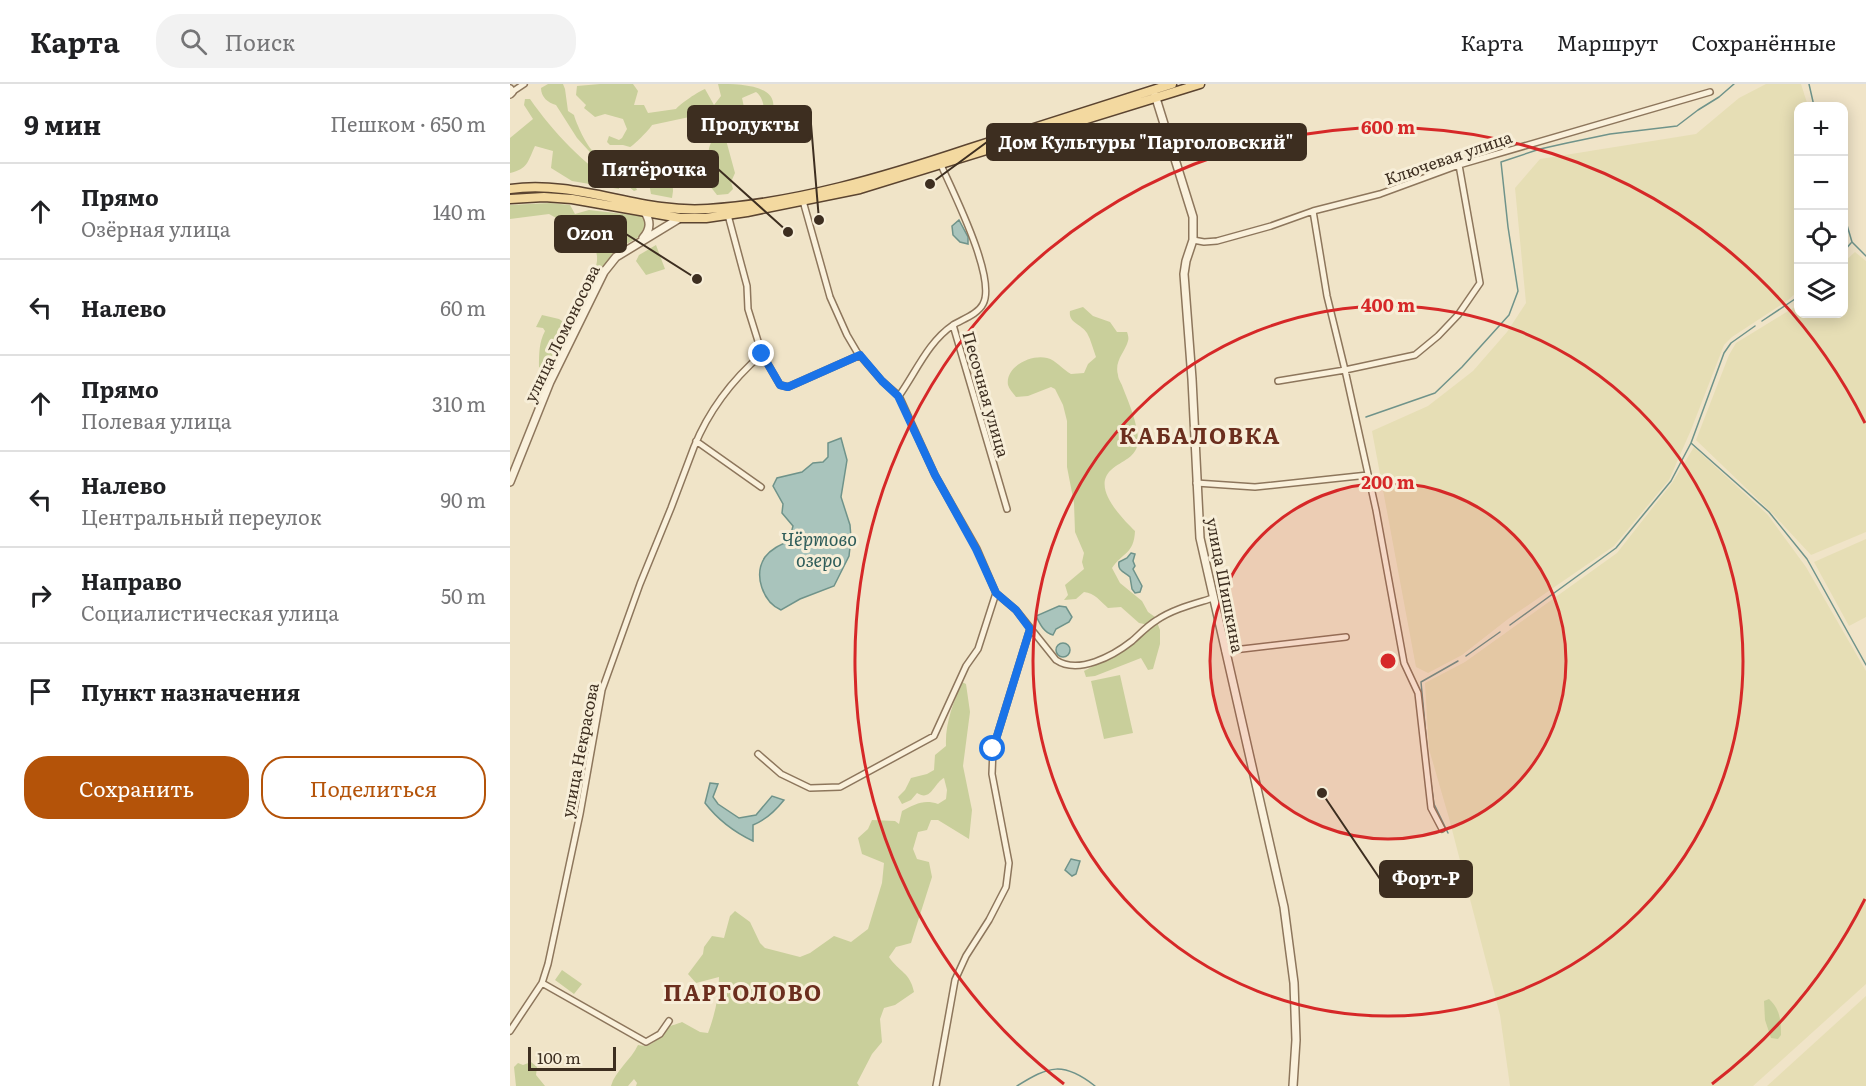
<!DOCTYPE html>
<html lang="ru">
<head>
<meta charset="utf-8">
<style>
	:root { --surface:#fff; --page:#f2f2f2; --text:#202124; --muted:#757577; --line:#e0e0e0; --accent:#b45309 }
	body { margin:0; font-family:Literata,serif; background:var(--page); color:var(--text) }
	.controls { position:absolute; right:18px; top:18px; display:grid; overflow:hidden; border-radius:12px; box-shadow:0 3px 15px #0003 }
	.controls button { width:54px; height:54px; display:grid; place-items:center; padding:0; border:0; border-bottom:2px solid var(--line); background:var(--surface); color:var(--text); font:30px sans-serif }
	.scale { position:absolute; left:18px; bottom:15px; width:88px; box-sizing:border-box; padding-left:6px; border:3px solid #3d2e20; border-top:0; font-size:16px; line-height:21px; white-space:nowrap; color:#3d2e20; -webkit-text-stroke:4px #f7eed8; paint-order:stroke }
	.stop { position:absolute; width:18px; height:18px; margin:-14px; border:4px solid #1a73e8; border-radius:50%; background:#fff }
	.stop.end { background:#1a73e8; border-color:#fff; box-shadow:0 2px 6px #0008 }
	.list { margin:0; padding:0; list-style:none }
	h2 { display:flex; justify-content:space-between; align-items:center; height:78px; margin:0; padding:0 24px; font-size:26px }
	h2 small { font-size:20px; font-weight:400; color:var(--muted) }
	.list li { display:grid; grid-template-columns:39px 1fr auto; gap:18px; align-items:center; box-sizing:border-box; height:96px; padding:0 24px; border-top:2px solid var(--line) }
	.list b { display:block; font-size:22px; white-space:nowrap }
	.list p { margin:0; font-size:20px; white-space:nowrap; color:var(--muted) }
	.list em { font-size:20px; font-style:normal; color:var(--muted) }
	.actions { display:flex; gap:12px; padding:18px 24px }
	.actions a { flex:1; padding:14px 0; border:2px solid var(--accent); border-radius:24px; text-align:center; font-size:21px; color:var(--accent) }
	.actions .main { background:var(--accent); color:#fff }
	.icon { flex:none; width:33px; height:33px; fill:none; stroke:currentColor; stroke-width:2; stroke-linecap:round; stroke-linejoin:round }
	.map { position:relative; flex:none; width:1356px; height:1002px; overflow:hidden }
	header { display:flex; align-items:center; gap:36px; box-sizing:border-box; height:84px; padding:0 30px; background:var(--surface); border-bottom:2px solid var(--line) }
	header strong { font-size:28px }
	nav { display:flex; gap:33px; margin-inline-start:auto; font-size:21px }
	.search { width:420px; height:54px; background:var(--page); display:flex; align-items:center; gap:15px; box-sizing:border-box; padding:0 21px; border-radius:24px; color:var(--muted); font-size:22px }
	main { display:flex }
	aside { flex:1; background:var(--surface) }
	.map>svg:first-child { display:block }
</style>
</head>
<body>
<header>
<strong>Карта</strong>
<div class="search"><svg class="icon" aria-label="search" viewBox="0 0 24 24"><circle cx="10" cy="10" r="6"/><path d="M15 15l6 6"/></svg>Поиск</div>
<nav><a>Карта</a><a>Маршрут</a><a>Сохранённые</a></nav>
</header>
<main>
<aside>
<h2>9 мин<small>Пешком · 650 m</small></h2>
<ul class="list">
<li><svg class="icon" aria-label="ahead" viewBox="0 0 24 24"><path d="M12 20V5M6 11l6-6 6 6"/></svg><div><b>Прямо</b><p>Озёрная улица</p></div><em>140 m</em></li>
<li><svg class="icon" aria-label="left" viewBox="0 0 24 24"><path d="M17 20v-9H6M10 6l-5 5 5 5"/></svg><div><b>Налево</b></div><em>60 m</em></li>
<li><svg class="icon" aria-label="ahead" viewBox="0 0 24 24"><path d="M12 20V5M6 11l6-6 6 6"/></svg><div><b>Прямо</b><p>Полевая улица</p></div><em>310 m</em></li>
<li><svg class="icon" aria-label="left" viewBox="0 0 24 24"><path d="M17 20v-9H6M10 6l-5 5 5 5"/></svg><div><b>Налево</b><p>Центральный переулок</p></div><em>90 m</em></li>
<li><svg class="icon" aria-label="right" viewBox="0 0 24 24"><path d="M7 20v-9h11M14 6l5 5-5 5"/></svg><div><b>Направо</b><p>Социалистическая улица</p></div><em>50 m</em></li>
<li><svg class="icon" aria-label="arrive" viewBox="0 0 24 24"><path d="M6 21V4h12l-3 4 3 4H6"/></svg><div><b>Пункт назначения</b></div></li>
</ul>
<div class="actions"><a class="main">Сохранить</a><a>Поделиться</a></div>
</aside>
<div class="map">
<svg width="1356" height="1002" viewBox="0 0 1356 1002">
	<rect width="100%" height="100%" fill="#f0e4c8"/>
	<!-- farmland -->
	<path fill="#e6deb5" d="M1256,0H1291L1298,22H1288V207L1277,217L1222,253L1214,261L1181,346L1159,396L1104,462L998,535L952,571L918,589L906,583L862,347L918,322L963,287L997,248L1016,219L1005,104L1030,75L1186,50L1229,14Z
		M1345,168L1356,177V448L1301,471L1263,430L1186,356L1219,271L1226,259L1288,221V230H1334V178Z
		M1184,363L1258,431L1296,483L1356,587V900L1243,1002H1000L990,931L939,734L919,665L915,599L955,578L1107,469L1162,399Z
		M1356,455V533L1339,542L1304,478Z
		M1356,912V1002H1257Z"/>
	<!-- green -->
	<path fill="#c9cf9b" d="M38,0H53L55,5L58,27L64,31C66,39 77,63 84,68C90,73 99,74 105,79C112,85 113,92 122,94L127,106L124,107L89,78L67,54L46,21C38,19 31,13 31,4Z
		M90,0H123L128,7L124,21H134L138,29L166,25C170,20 189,7 195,5L204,21L211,12L208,0C225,0 260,0 263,18C265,27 259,42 258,52L255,54L234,55L231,48L232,45L228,39V36L235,34L240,39H243L247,49L253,47C254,34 257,16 246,8L232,14L235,28L217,31L211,36L220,42L223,48L216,56L225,89L221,98L223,105L218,110L207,111L200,102L190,100L192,90L202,91C200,73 193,62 209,51L206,40L196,37L190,29L187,35L184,32L142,41C140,45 123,62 120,63L113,61H100L97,58L99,52L109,56L112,54L117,45L113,35L95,30L85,33L74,24L76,21L66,11L67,2Z
		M15,15H20C43,48 74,81 109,102V105L62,97L41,84L43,67L25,62C18,77 18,85 0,89V54L23,35L14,21Z
		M162,82L163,107L162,114L141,110L139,99L142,97L147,102L154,103L157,100L158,85Z
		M40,119L60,121L65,130L79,126L131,132L136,135V146L132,151L106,166L91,186L85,185C92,167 80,155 70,141L50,136L39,130L0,135V121Z
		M146,161L155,185L136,191L126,177L129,171Z
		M573,223L583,232L600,238L607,248H617C618,251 619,254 618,257C615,268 604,277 608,291C608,295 612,300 613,304C619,319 628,340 628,357C627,374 612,376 601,386C581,404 613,435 625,447C624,470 613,468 602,484L610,499L632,517L638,528L645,533L650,546V560L643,585L638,586L631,574L585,592L576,593L574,587C597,575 628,565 639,541L629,539L611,523L598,524C590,517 585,509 574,508L566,515L554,516L558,511L555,501L574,485L572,478L574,469L565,448L564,419L557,383V337L553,321L545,305L541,303L518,312L506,313C503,309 499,305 498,301C495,282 522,270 537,274C546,276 553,286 561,290L574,289L578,280L586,273C583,265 581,256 577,249C571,240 558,239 560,227Z
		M32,231L49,235L55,239L44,261L41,279L32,285L29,283C29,270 29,258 35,247L33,244L26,243Z
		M610,591L623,649L594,655L581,597Z
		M452,598L456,600L460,628L453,682L462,726L459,755L428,736H421L417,746L408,748L403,765L407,775L419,778L422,793L401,859L386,863L379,873C389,888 400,888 404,908L385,921L374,924L370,935L372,958L362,970L347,999L349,1002H126L127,999L124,995L118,1002H101C105,987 121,976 128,961C144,965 147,953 157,944C161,941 168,940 172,938L190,948L198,949C205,930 209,913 209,893L186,899L178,890L193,870L194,863L202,852L214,854L220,832L225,827L240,838L250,859L255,864L290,873L300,869L324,852L341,858L358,845L372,799L374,779L352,770L348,754L358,745L362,736L385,737L389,740L392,727C405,720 414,715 428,720L436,715L437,706L434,694C424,699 421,718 407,709L401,716L392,720L388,713L395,706L401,694L417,690L424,686L425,671L436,662C435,639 443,620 452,598Z
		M52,886L72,900L64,910L45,896Z
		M1259,915C1270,925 1271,936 1271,951L1268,955L1261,954L1255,936L1254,917Z
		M21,978L27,983L26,991L35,1002H6L4,983L8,979L13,981Z"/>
	<!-- water -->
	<path fill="#a9c4bc" stroke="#6f938a" stroke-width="1.5" d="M449,136L458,153V160L450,158L443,151L442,142Z
		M331,354L337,376L331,413L340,441L341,454L339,472L324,502L290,515L271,526C253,518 243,491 255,473C261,465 270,461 279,457L283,442L272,429L273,420L263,402L267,394L292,388L303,379L313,378L318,373V359Z
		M621,469L625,470L623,477L625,482L623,485L632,502L630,508L625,509L622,505L620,493C615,488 607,487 609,478L617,474Z
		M549,522L556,523L562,533L559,538L546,545L543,551C534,549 530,540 526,532Z
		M546 566a7 7 0 1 1 14 0a7 7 0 1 1-14 0Z
		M200,699L208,700L203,713L208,720L229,734L246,731L262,712L274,716C266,726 256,736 243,741V757C224,748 208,736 195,719Z
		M561,775L570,777L566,790L562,792L555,786Z"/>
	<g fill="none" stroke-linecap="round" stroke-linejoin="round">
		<!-- stream -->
		<path stroke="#6f938a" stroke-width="1.5" d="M1299,0L1304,22
			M1334,131L1342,158L1356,172
			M1334,167L1341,159
			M1252,237L1288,213
			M856,333L925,309L952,283L999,231L1008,207L998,143L991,78L1030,65L1057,59L1100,50L1167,42L1188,26L1209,13L1224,0
			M1181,359L1259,428L1297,475L1356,581
			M1000,541L1106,464L1161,397L1181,359L1214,269L1221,259L1245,242
			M956,572L990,548
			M918,674L911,598L948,577
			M919,685L924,720L938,749
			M507,1002C539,982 553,977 585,1002"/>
		<defs>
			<path id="minor" d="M2,8L14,0
				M431,81C443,108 487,195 473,220C468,230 453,235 443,241L497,425
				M803,127L817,212L835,286L866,426L894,579L908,609L921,724L932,745
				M218,131L237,202L238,225L252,270L270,301L278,303L350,271
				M683,156L694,158L707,157L761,142L803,127L870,110L949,81L1200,8
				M768,297L835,286L905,271L928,252L948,231L970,199L949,81
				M389,312C406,288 418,258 443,241
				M186,357L251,403
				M686,399L745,403L858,391
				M486,509L506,526L546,576C568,591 603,572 622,557C630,550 637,542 647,536C663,525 684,520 703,514
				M715,567L836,553
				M248,670L271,690L300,704L330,703L424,652L456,582L468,565L486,509L467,465L425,391L389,312L372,297L347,268L337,251L320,213L293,117
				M32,899L136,958L150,950L159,937
				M0,947L32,899L38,880L70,730L92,606L130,500L161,424L184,363C199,326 222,296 252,270
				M426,1002L445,896L456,872L479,836L496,803L499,779L482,690L483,665L520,545"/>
			<path id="tertiary" d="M0,5L2,8L0,10
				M645,11L683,133V156L676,177L674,190L682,295L690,454L774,823L784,899L786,956L783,1002
				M133,154C141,145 141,137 134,127
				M0,398L40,298L94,188L106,173L170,134"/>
			<path id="primary" d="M0,105C67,95 131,130 198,125C287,119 374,93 458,65C526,43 594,21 662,0
				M0,115L34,113L62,115L170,134H196L237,128L350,105L690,0"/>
		</defs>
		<!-- minor casing -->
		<use href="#minor" stroke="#8d765c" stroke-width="8"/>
		<!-- tertiary casing -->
		<use href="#tertiary" stroke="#8d765c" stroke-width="10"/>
		<!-- primary casing -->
		<use href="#primary" stroke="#5b4430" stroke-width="11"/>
		<!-- minor -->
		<use href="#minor" stroke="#faf1dc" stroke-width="5"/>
		<!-- tertiary -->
		<use href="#tertiary" stroke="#faf1dc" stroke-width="7"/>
		<!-- primary -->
		<use href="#primary" stroke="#f3d9a0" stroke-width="8"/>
	</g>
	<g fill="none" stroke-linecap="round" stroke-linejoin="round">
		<!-- route -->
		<path stroke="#1a73e8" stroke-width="8" d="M252,270L270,301L278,303L350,271L372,297L388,312L425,391L466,465L486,509L506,526L520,545L483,665"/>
	</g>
	<!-- distance rings -->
	<circle cx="878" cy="577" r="178" fill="#d62828" fill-opacity=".12"/>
	<g fill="none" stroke="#d62828" stroke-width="3">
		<circle cx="878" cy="577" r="178"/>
		<circle cx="878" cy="577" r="355"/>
		<path d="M1355 815A533 533 0 0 1 1202 1000M554 1000A533 533 0 1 1 1355 339"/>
	</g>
	<g text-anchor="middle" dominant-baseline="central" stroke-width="6" stroke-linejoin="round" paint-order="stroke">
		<!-- street labels -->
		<g font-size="16" fill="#3d2e20" stroke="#f7eed8">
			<text transform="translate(938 73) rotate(-19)">Ключевая улица</text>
			<text transform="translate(51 249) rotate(-64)">улица Ломоносова</text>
			<text transform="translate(477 310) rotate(74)">Песочная улица</text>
			<text transform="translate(716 501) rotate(79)">улица Шишкина</text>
			<text transform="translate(69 666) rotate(-79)">улица Некрасова</text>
		</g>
		<!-- water labels -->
		<g font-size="18" font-style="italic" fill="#2f5d5a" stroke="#f7eed8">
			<text x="309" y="454">Чёртово<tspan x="309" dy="21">озеро</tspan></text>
		</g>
		<!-- district labels -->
		<g font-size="22" font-weight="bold" letter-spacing="1.5" fill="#6b2e1e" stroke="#f7eed8">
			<text x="690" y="350">КАБАЛОВКА</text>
			<text x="233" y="907">ПАРГОЛОВО</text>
		</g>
	</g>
	<circle cx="878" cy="577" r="9" fill="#d62828" stroke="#f7eed8" stroke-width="3"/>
	<g font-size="18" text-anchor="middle" font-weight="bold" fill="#d62828" stroke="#f7eed8" stroke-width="6" stroke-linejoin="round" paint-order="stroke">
		<text x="878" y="50">600 m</text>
		<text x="878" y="228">400 m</text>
		<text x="878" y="405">200 m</text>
	</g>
	<!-- callouts -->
	<path fill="none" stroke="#3d2e20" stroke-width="2" d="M309 136L301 40M420 100L477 58M278 148L208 85M187 195L116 150M812 709L870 795"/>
	<g fill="#3d2e20" stroke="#f7eed8" stroke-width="2">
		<circle cx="309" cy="136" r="6"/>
		<circle cx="420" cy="100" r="6"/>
		<circle cx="278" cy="148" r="6"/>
		<circle cx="187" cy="195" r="6"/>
		<circle cx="812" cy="709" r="6"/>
	</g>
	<g fill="#3d2e20" stroke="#3d2e20" stroke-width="2">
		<rect x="178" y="22" width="123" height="36" rx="6"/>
		<rect x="477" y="40" width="319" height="36" rx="6"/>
		<rect x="79" y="67" width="129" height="36" rx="6"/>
		<rect x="45" y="132" width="71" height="36" rx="6"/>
		<rect x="870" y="777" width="92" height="36" rx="6"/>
	</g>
	<g font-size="18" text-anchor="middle" font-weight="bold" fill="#fff">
		<text x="240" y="47">Продукты</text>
		<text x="636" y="65">Дом Культуры "Парголовский"</text>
		<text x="144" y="92">Пятёрочка</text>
		<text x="80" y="156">Ozon</text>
		<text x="916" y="801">Форт-Р</text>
	</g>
</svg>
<div class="controls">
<button>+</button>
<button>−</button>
<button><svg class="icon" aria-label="locate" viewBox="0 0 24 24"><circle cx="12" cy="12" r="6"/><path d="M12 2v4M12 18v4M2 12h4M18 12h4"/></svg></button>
<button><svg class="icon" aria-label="layers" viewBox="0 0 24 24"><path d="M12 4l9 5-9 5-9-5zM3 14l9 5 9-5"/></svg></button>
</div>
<div class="scale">100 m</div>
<div class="stop" style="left:483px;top:665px"></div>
<div class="stop end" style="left:252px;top:270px"></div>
</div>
</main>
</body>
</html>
